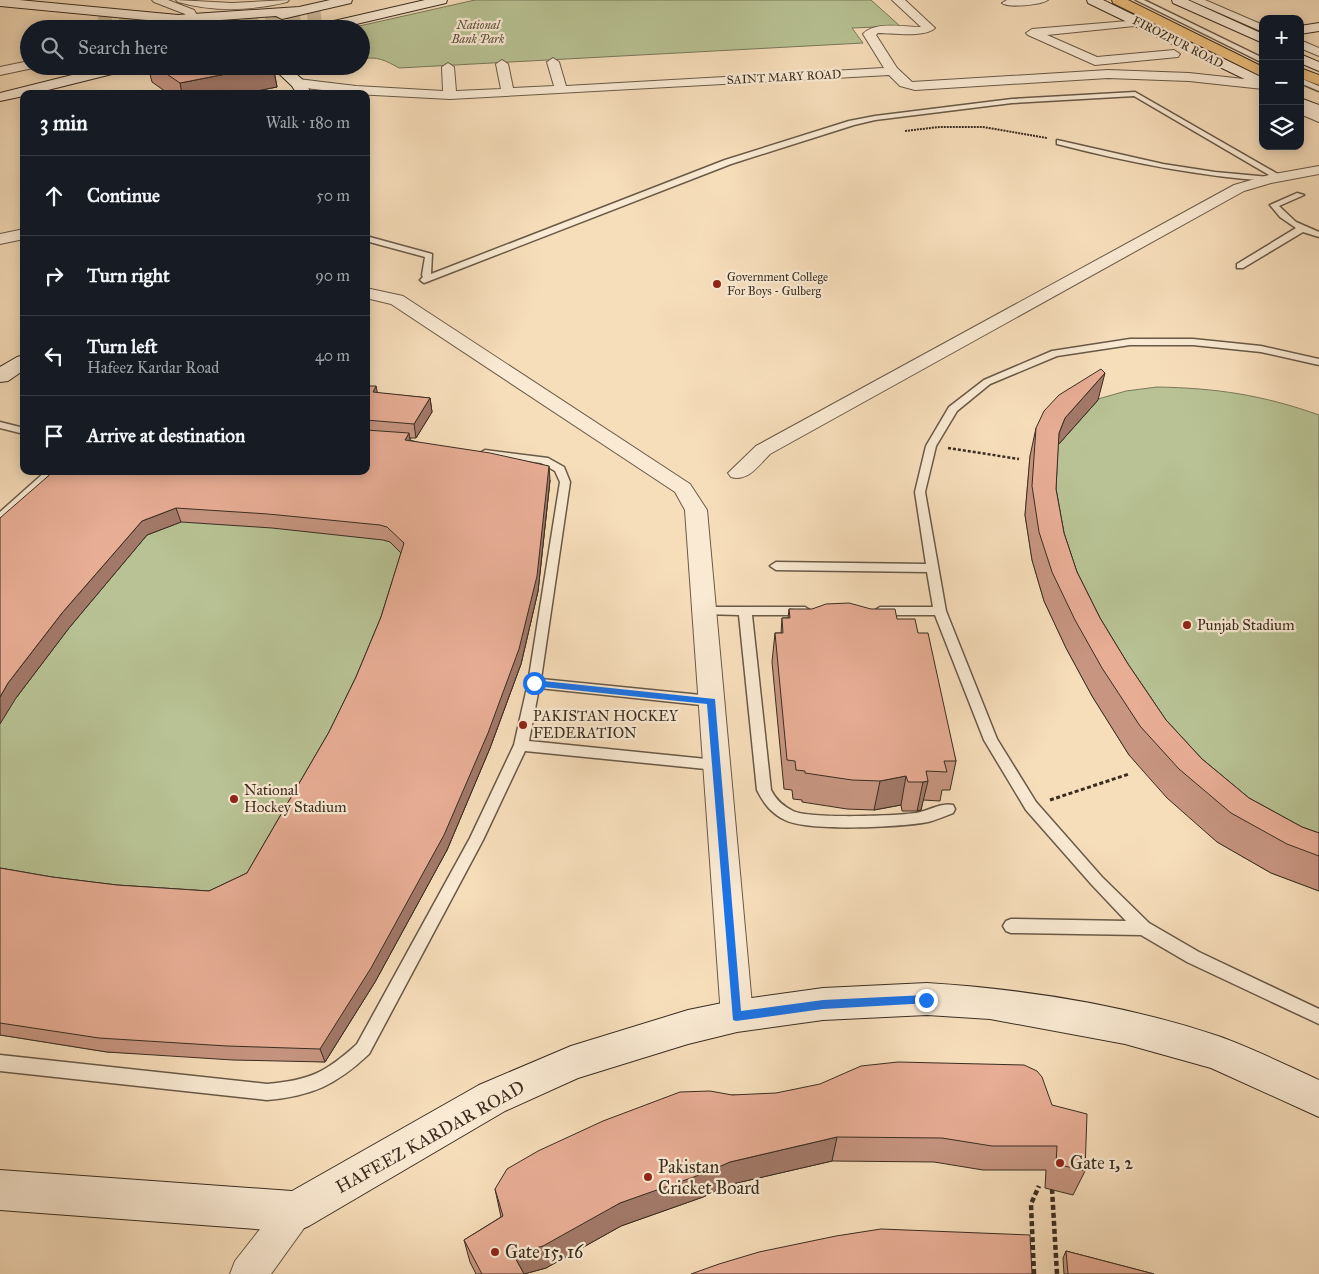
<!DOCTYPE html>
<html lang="en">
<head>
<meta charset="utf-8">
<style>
	:root { --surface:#171b24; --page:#20242c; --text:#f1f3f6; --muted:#9ea1a6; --line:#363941 }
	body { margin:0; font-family:"IM FELL Great Primer",serif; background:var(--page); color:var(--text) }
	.controls { position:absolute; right:15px; top:15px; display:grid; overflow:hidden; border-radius:10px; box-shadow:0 2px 12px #0003 }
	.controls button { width:45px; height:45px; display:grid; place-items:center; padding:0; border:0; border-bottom:1px solid var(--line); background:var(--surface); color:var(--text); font:25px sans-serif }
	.stop { position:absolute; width:15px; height:15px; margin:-11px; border:4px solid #1a73e8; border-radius:50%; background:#fff }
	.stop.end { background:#1a73e8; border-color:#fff; box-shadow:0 1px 5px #0008 }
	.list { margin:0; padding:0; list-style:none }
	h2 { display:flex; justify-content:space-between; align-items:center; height:65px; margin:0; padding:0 20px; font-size:21px }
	h2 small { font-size:16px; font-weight:400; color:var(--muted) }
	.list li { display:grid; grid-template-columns:32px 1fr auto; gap:15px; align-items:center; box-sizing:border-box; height:80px; padding:0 20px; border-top:1px solid var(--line) }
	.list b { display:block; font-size:19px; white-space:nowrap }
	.list p { margin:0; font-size:16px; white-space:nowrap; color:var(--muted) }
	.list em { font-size:16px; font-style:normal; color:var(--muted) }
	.icon { flex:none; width:28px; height:28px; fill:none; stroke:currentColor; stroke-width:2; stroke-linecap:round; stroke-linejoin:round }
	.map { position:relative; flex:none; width:1319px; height:1274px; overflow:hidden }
	.search { position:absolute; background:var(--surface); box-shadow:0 2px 12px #0003; left:20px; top:20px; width:350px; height:55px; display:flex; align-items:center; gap:12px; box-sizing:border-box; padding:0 18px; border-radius:28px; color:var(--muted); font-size:19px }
	.panel { position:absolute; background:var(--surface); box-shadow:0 2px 12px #0003; left:20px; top:90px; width:350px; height:385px; border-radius:10px }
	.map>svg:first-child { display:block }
</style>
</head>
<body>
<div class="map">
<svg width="1319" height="1274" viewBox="0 0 1319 1274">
	<rect width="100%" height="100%" fill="#f7debb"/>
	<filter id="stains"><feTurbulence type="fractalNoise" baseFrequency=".004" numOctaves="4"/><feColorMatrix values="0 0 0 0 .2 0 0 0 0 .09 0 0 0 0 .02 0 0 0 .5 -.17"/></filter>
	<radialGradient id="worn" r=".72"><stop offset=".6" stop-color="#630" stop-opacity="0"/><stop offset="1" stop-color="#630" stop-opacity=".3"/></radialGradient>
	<!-- green -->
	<path fill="#b8c294" stroke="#79785a" d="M475,0H871L900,26L852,28L863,43L399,68C385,60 377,56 361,59V29H346Z
		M1157,387C1216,388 1263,395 1319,415V891L1271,873L1217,842L1129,755L1092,696L1066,648L1044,601L1032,560L1025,515L1030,456L1037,439L1073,409L1098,399L1126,391Z
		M491,467L550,480L538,591L521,664L490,748L447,850L375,982L325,1062L107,1052L0,1035V539L366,471Z"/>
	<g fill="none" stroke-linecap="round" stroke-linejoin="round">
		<!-- secondary-tunnel -->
		<path stroke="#d1bb9c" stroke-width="14" stroke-dasharray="14 7" stroke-linecap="butt" d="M98,20L157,25H239L321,15"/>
		<defs>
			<path id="lane" d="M1136,0H1144L1263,58V63Z
				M1300,78L1319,86V91L1300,83Z
				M1135,92L1283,177L1276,179L1134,96L1012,103L875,120L854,125L731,164L424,283L420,280L423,277L422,275L425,257L366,241V236L432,254L431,274L725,160L849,121L875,116L1012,99Z
				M1057,140L1163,164L1215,172L1269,177L1273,179L1269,181C1197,176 1127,162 1057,144Z
				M1297,193L1304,195L1279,206L1296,222L1319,232V237L1303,232L1243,268H1237V264L1296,228L1280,217L1270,205Z
				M1130,339H1193L1261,346L1319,359V365L1261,352L1193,345H1130L1057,356L990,384L957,411L936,446L925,492L946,611L997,739L1036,802L1102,877L1149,923L1199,952L1319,1009V1024L1187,962L1141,935L1011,933L1006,931L1003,926L1006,921L1011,919L1126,921L1092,885L1026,810L984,740L935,615H880L874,611L880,607H933L927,572L776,570L770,566L776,562L926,564L915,492L926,446L949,407L984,380L1052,351Z
				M0,422L24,428V434L0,428Z
				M485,450L548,458L564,467L570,482L541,679L711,696L716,698L718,701L716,704L711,706L539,688L529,741L716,760L721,761L723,765L721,769L716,770L525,751L483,840L369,1054C336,1085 312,1096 267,1100L0,1071V1055L267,1084C310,1080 325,1073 357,1044L470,838L514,745L528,683L560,482L555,471L541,463L481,455L480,453Z
				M46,471H58L4,520L0,521V512Z
				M705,607H805L811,611L805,615H752L771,790C776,800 783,806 793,811C811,819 894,816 916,813C927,811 943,802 953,805L955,809L953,813C945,816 936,820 928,822C900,827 809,832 785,820C771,813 764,804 757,790L739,615L701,614L699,611Z"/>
			<path id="street" d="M152,0H168L194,10L198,17L192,20L188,19L185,14L154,2Z
				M176,0L232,3L289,0L287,2C250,11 214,12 178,2Z
				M892,0H905L935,28C925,38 892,33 878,33L876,35L897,68L912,82L1108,70L1189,73L1263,81V89L1189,81L1108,78L915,90L900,86L889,75L450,99L355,94L298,87L292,83L298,79L356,86L443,91L442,67L448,63L454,67L456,91L501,89L496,64L502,60L508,64L513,88L554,86L547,62L553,58L559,62L566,86L884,68L863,34C875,21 904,27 921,27Z
				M1048,0C1041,5 1008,8 1002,3L1007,0Z
				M1190,0H1205L1263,25V32Z
				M1140,20L1146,23L1144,25L1047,35L1097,57L1174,50L1180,54L1178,57L1095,65L1028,35L1026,33L1032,29Z
				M1300,40L1319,48V56L1300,48Z
				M29,61V66H34L33,68L0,75V67Z
				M1300,105L1319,113V122L1300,114Z
				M1319,166V174L1271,183L1244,191L770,454C759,465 748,482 731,477L728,473L756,446L1234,185L1269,175Z
				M24,229V239L0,244V234Z
				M366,288L403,296L690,484L707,510L753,1016L748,1026L737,1030L726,1026L721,1016L685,510L675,492L391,304L366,298Z
				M295,1194L307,1200L313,1212L307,1224L271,1274H230L235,1261L283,1200Z"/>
			<path id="secondary" d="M0,0H19L178,15L299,7L330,0H352L351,3L282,19L276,16L178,23L0,6Z
				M425,0H447L446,3L335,29H310L312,26Z
				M1087,0H1103L1263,78V88L1088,3Z
				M1172,0H1188L1263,34V43L1173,3Z
				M1319,23V31L1300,34V26Z
				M1300,54L1319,62V71L1300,63Z
				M108,66H134L132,69L32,94H24V96L0,101V93Z
				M271,66H287L303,80L312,94H297L292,86Z
				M1300,98L1319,105V116L1300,108Z
				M24,355V370L8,381L0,382V367L17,357Z
				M927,983C1023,989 1126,1005 1218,1036C1252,1048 1286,1065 1319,1080V1117L1211,1068L1125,1044L990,1019L927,1015L823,1020L737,1032L688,1044L578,1078L505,1111L309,1226L295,1232L0,1210V1170L292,1191L479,1085L571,1046L688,1010L737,1000L823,988Z"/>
			<path id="primary" d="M1112,0H1128L1263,67V77L1113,3Z
				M1300,68L1319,75V85L1300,78Z"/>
		</defs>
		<!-- lane casing -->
		<use href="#lane" stroke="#695947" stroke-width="3"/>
		<!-- street casing -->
		<use href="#street" stroke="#695947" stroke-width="2"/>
		<!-- secondary casing -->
		<use href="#secondary" stroke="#3a2d20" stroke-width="2"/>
		<!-- primary casing -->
		<use href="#primary" stroke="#3a2d20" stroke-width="2"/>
		<!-- path-far3 -->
		<path stroke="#3a2d20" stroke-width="2" stroke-dasharray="2 1" stroke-linecap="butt" d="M905,131L939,127H983L1047,138"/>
		<!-- path-far2 -->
		<path stroke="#3a2d20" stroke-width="2.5" stroke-dasharray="3 2" stroke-linecap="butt" d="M948,448L1019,459"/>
		<!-- path-far1 -->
		<path stroke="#3a2d20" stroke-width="3" stroke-dasharray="4 2.5" stroke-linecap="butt" d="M1050,800L1129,774"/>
		<!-- path -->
		<path stroke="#3a2d20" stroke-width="4.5" stroke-dasharray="5 3" stroke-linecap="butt" d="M1052,1189L1057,1274
			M1034,1274L1031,1204L1039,1186"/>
		<!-- lane -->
		<use href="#lane" fill="#faead3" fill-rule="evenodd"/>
		<!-- street -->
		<use href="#street" fill="#faead3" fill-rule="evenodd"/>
		<!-- secondary -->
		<use href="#secondary" fill="#faead3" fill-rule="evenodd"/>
		<!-- primary -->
		<use href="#primary" fill="#ecbf7e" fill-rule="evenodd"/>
	</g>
	<!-- wall -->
	<path fill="#c79580" stroke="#3a2d20" d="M148,66H273L277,87L241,94H169L152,82Z
		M366,386L377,393L430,398L432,412L416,438H410V440L550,480L538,591L521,664L490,748L447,850L375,982L325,1062L233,1060L107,1052L0,1035V868L52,877L117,885L209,891L247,873L329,732L356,677L381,617L401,553L390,542L383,540L272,528L181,522L147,535L69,628L16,698L0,518L366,471Z
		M1098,400L1058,445L1056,489L1064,533L1077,572L1100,618L1128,664L1166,720L1202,759L1249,798L1302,827L1319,833V891L1271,873L1217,842L1167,798L1129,755L1092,696L1066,648L1044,601L1032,560L1025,515L1030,456L1036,428Z
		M789,609L897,619L918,633L956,761L950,790H942L940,801L923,800L921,810L917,811H902L901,805L874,810L847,809L802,802V800L793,799L792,790L784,789L772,662L775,633H781L782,618H788Z
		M732,1095L1052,1105L1085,1171L1073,1195L1045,1188L1046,1170H983L934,1162L832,1161L728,1185L703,1197L621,1226L546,1268L524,1274H476L470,1262L464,1240L501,1217L495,1189Z
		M1066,1251L1154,1274H1064L1063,1258Z"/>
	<!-- shaded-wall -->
	<path fill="#a27968" stroke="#3a2d20" d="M267,66H273L277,87L241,94H182L180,83Z
		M1105,373L1098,400L1058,445L1059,433L1065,418Z
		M376,386L379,400L373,392Z
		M430,398L432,412L416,438L414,424Z
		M409,433L411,447L405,440Z
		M549,466L550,480L538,591L521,664L490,748L447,850L375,982L325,1062L320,1049Z
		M176,508L181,522L147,535L69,628L16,698L0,724V697L8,683L62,613L142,521Z
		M906,776L901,805L874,810L880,781Z
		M928,781L921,810L917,811L923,782Z
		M837,1137L832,1161L728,1185L703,1197L621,1226L546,1268L524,1274L513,1254L620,1203L730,1162Z"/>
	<!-- building -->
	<path fill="#e7ad95" stroke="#3a2d20" d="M155,66H267L180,83Z
		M1101,369L1105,373L1065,418L1059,433L1056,489L1064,533L1077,572L1100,618L1128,664L1166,720L1202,759L1249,798L1302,827L1319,833V856L1287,844L1231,813L1179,769L1140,726L1102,668L1075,620L1052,572L1039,532L1032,486L1036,428L1044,411L1059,395Z
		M366,386H376L373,392L430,398L414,424L366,420Z
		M366,430L409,433L405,440L490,453L549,466L537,576L519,649L488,733L444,835L371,968L320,1049L227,1046L99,1038L0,1023V868L52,877L117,885L209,891L247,873L329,732L356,677L381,617L404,543L387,527L380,525L268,514L176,508L142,521L62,613L8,683L0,697V518L54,471H366Z
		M849,603L871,609H895L897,619H915L918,633H928L956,761H944L947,772L926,771L928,781L923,782H908L906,776L880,781L852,780L805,773V771L796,770L795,761L787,760L775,633H783L782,618H790L789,609H812L826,604Z
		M898,1062L1024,1065L1037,1071L1042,1077L1052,1105L1087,1114L1085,1171L1056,1164L1057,1146H992L942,1138L837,1137L730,1162L705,1173L620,1203L543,1246L513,1254L524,1274H482L464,1240L503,1216L495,1189L507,1169L538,1151L603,1121L680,1092L710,1091L732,1095L776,1093L820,1084L861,1066Z
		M881,1229L1030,1235L1032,1274H691L719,1264L759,1252L836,1236Z
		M1066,1251L1154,1274H1068Z"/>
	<!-- route -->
	<path fill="#1a73e8" d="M534,680L715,699L741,1011L823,1000L926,995L932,1000L930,1003L823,1009L736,1021L733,1020L707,704L534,686L530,683Z"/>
	<!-- markers -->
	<g fill="#8f2418" stroke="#faead3" stroke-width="2">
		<circle cx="717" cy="284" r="5"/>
		<circle cx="1187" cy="625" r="5"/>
		<circle cx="523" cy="725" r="5"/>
		<circle cx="234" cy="799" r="5"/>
		<circle cx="1060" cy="1163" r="5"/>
		<circle cx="648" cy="1177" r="5"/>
		<circle cx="495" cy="1252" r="5"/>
	</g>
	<g text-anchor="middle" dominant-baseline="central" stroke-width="4.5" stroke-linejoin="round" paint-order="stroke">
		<!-- far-park labels -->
		<g font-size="12" font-style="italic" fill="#5a523d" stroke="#faead3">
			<text x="478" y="25">National<tspan x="478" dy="14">Bank Park</tspan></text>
		</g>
		<!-- far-street labels -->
		<g font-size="12" fill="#3a2d20" stroke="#faead3">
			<text transform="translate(1178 42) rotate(27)">FIROZPUR ROAD</text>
			<text transform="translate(784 77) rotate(-3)">SAINT MARY ROAD</text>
		</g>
		<!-- far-poi labels -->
		<g font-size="12" fill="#3a2d20" stroke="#faead3" text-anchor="start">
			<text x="727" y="277">Government College<tspan x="727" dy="14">For Boys - Gulberg</tspan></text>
		</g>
		<!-- poi labels -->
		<g font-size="15" fill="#3a2d20" stroke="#faead3" text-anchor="start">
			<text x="1197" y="625">Punjab Stadium</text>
			<text x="533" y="716">PAKISTAN HOCKEY<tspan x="533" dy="17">FEDERATION</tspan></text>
			<text x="244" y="790">National<tspan x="244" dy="17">Hockey Stadium</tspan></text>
		</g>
		<!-- near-street labels -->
		<g font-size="18" fill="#3a2d20" stroke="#faead3">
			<text transform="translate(430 1137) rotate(-29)">HAFEEZ KARDAR ROAD</text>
		</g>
		<!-- near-poi labels -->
		<g font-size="18" fill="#3a2d20" stroke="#faead3" text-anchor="start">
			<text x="1070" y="1163">Gate 1, 2</text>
			<text x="658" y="1167">Pakistan<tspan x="658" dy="21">Cricket Board</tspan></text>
			<text x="505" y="1252">Gate 15, 16</text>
		</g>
	</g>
	<rect width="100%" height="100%" filter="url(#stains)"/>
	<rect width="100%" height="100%" fill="url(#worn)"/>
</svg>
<div class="controls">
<button>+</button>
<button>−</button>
<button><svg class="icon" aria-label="layers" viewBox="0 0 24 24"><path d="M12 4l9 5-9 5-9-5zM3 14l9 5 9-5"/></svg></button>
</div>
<div class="stop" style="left:534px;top:683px"></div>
<div class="stop end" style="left:926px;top:1000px"></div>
<div class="search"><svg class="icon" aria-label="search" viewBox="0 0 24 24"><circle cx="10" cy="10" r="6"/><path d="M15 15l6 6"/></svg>Search here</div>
<section class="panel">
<h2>3 min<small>Walk · 180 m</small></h2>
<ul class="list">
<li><svg class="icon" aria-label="ahead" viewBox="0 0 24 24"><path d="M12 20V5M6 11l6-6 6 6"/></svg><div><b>Continue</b></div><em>50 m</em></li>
<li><svg class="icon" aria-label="right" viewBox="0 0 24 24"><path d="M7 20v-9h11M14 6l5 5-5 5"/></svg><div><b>Turn right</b></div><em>90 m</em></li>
<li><svg class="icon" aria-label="left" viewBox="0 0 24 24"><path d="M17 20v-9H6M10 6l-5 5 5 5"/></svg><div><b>Turn left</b><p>Hafeez Kardar Road</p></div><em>40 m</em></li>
<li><svg class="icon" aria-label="arrive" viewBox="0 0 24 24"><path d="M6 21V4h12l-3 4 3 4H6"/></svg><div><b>Arrive at destination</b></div></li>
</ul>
</section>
</div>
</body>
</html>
